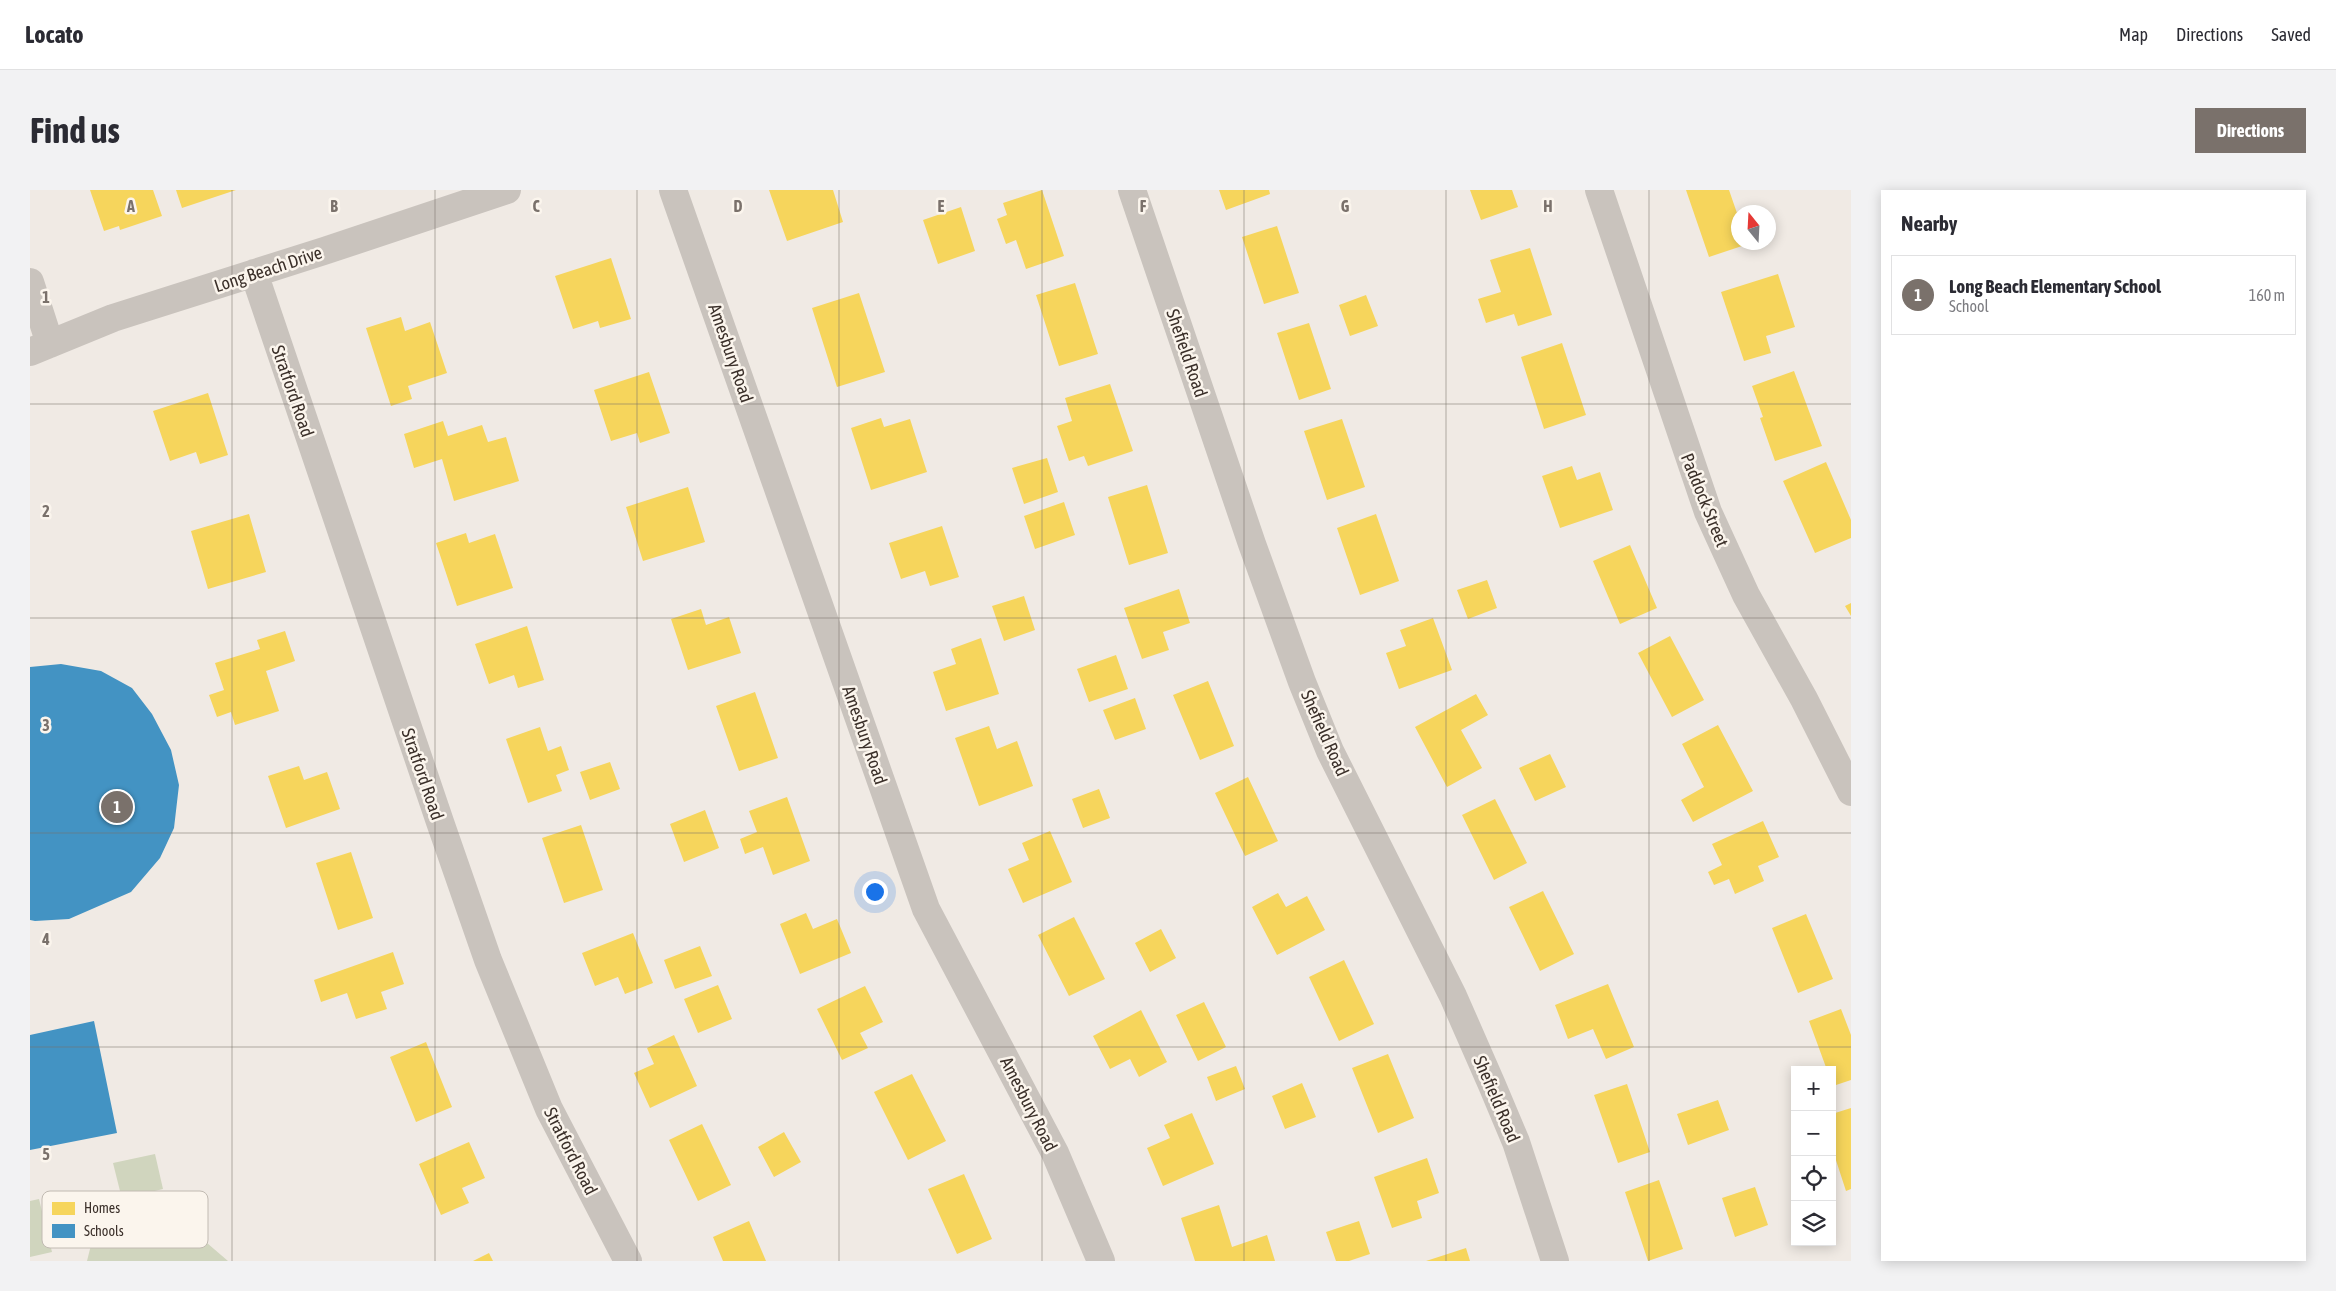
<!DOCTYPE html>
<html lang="en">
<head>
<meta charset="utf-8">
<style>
	:root { --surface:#fff; --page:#f2f2f3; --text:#2b2b33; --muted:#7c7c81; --line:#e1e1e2; --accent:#7a716b }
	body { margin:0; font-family:"Asap Condensed",sans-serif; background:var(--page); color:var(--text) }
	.controls { position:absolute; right:15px; bottom:15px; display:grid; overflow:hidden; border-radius:0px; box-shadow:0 2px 12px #0003 }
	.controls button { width:45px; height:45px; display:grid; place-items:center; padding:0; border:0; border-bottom:1px solid var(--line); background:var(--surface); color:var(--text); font:25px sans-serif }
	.compass { position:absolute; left:1701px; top:15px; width:45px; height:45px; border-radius:50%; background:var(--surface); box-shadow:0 2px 12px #0003; rotate:342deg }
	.you { position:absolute; left:844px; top:701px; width:18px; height:18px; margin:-12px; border:4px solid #fff; border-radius:50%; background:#1a73e8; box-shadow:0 0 0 8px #1a73e833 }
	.badge { display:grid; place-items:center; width:32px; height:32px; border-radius:50%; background:var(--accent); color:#fff; font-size:16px; font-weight:700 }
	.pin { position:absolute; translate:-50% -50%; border:2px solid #fff; box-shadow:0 1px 5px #0006 }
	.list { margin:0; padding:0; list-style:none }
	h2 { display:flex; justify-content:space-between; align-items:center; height:65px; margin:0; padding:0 20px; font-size:21px }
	h2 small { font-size:16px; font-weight:400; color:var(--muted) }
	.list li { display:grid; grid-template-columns:32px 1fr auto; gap:15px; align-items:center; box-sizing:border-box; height:80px; margin:0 10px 10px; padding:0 10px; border:1px solid var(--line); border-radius:0px }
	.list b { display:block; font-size:19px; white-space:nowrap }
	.list p { margin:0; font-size:16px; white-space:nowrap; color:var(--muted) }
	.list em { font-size:16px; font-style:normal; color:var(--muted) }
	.icon { flex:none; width:28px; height:28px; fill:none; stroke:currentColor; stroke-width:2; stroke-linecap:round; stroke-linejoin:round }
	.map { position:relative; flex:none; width:1821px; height:1071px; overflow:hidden; border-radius:0px }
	header { display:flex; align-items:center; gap:30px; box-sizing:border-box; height:70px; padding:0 25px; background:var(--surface); border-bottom:1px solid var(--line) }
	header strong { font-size:24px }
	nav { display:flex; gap:28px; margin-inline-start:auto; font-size:18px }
	.intro { display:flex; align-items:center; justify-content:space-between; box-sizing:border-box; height:120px; padding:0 30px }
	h1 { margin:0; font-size:35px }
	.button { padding:12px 22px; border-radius:0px; background:var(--accent); color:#fff; font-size:18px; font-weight:700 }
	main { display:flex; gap:30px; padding:0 30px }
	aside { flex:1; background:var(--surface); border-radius:0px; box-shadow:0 2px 12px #0003 }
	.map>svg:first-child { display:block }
</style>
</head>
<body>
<header>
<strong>Locato</strong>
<nav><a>Map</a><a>Directions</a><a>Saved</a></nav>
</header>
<div class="intro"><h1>Find us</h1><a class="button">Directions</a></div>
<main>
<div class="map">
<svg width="1821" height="1071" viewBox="0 0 1821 1071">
	<rect width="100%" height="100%" fill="#f0eae4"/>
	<!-- green -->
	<path fill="#d0d5be" d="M125,964L133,999L92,1009L83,973Z
		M9,1009L22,1062L0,1067V1011Z
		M156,1035L198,1071H57L61,1055Z"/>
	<!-- homes -->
	<path fill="#f6d55c" d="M60,0H123L132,26L90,40L89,36L74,41Z
		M146,0H206L152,18Z
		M739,0H803L813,32L757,51Z
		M1012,0L1034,66L996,79L986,50L976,54L967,29L977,25L973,13Z
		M1189,0H1239L1240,4L1196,20Z
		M1440,0H1482L1488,17L1451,30Z
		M1656,0H1699L1708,26V52L1721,53L1679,67Z
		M931,17L945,61L908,74L893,30Z
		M1247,36L1269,103L1234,114L1212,47Z
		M1500,58L1522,125L1488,136L1484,124L1456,133L1448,109L1471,102L1460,70Z
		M581,68L601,129L570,138L568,131L543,139L525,86Z
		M1748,84L1765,137L1736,146L1741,163L1714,171L1691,102Z
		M1045,93L1068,164L1029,176L1006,105Z
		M829,103L855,182L807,197L782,118Z
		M1336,105L1348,136L1320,146L1309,115Z
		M371,127L375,141L400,132L417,183L378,196L382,209L361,216L336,138Z
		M1279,133L1301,199L1269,210L1247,143Z
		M1532,153L1556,225L1514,239L1491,167Z
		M1764,181L1792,256L1745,271L1730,228L1733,227L1722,196Z
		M619,182L640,243L610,253L607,243L581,251L564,200Z
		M1080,194L1103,261L1058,276L1054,266L1039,271L1027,236L1042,231L1035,208Z
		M178,203L198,265L170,274L166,262L140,271L123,221Z
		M851,228L854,237L880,229L897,282L841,300L821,238Z
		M1312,229L1335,297L1297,310L1274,241Z
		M413,231L418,246L452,235L458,252L476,247L489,291L424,311L412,269L384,278L374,244Z
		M1017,268L1028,302L994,314L982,278Z
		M1796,272L1821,330V348L1785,363L1753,291Z
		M1542,276L1547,290L1570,282L1583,320L1530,338L1512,286Z
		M1117,295L1138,363L1099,375L1078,307Z
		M658,297L675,352L613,371L596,317Z
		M1034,312L1045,345L1005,359L994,326Z
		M219,324L236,382L178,399L161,341Z
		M1346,324L1369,391L1330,405L1307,338Z
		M912,336L929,387L900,396L895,381L871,389L859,353Z
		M436,343L439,353L465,344L483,398L427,416L406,353Z
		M1600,355L1627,418L1590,434L1563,371Z
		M1457,390L1467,418L1438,429L1427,400Z
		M1149,399L1160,433L1133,442L1139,460L1112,469L1094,418Z
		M994,406L1005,440L974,451L962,416Z
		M1821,413V426L1815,416Z
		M671,419L676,435L699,427L711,463L658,480L641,429Z
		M1403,428L1422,480L1369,499L1356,463L1376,456L1370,440Z
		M497,436L514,490L488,498L484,485L459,494L445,454Z
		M255,441L265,471L236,481L249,521L205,535L201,522L187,527L179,505L194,500L185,473L230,459L227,450Z
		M1640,446L1674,510L1642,527L1608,463Z
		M951,448L969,504L916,521L903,482L926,474L921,459Z
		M1086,465L1098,499L1059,512L1047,479Z
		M1178,491L1204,556L1170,570L1143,505Z
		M725,502L748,568L709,581L686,516Z
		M1446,504L1458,525L1431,540L1452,578L1417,597L1385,537Z
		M1105,508L1116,539L1085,550L1073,520Z
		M1688,535L1723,601L1663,632L1651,610L1674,597L1652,554Z
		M959,536L967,559L987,551L1003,596L949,616L925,548Z
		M510,537L518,561L531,556L539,580L526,585L532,601L498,613L476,549Z
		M1520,564L1536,597L1505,611L1489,578Z
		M580,572L590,599L560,610L550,582Z
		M269,576L274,590L297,582L310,619L256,638L238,586Z
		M1218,587L1248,651L1215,666L1185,603Z
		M1069,599L1080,628L1053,638L1042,609Z
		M757,607L780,671L743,685L733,657L715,664L710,649L727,642L719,621Z
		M1465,609L1497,673L1464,690L1432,625Z
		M675,620L689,658L654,672L640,634Z
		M1733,631L1749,667L1728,676L1734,691L1705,704L1699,689L1684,695L1678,682L1692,675L1682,654Z
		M551,635L573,700L534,713L512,648Z
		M1020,641L1042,692L993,713L978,679L999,670L992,653Z
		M321,662L343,728L308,740L286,673Z
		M1513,701L1544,764L1510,781L1479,717Z
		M1248,703L1256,717L1277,706L1295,740L1247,765L1222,717Z
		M776,723L783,739L807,729L821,763L770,784L750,734Z
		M1776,724L1803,789L1768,803L1742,738Z
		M1044,727L1075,789L1039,806L1008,745Z
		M1131,739L1146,768L1120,782L1105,753Z
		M603,743L623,793L595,804L588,787L565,796L552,763Z
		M670,756L682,786L645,799L634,770Z
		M363,762L374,794L351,802L357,819L326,829L317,803L291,812L284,790Z
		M1314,770L1344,834L1309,851L1279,787Z
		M1578,794L1604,857L1576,869L1563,839L1538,849L1525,815Z
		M688,795L702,829L668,843L654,809Z
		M835,796L853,832L830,843L838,858L812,870L787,819Z
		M1174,812L1196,857L1168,871L1146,825Z
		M1811,819L1821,845V890L1803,896L1802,880H1797L1779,831Z
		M1111,820L1137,872L1109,887L1100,869L1080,879L1063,846Z
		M644,845L667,896L620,918L604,883L624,874L617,858Z
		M396,852L422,917L386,932L360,867Z
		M1358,864L1384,928L1348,943L1322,878Z
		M1206,876L1215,899L1186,911L1177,887Z
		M882,884L916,951L878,970L844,902Z
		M1272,893L1286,927L1255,939L1242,906Z
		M1597,894L1620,962L1588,973L1564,905Z
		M1688,910L1699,940L1658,955L1647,924Z
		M1821,918V999L1816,1001L1802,958V924Z
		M1162,923L1184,974L1133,996L1117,958L1140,948L1134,935Z
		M672,934L701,995L668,1011L639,950Z
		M754,942L771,972L744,987L728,957Z
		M439,952L455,988L432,998L439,1013L411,1025L389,974Z
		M1397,968L1409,1003L1387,1011L1392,1028L1362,1038L1344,987Z
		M934,984L962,1049L927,1064L898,999Z
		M1629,990L1653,1059L1618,1071L1595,1002Z
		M1725,997L1738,1035L1705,1047L1692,1008Z
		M1189,1015L1202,1057L1237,1045L1245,1071H1165L1151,1028Z
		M719,1031L736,1071H693L683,1047Z
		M1329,1031L1340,1064L1319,1071H1306L1296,1042Z
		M1436,1058L1440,1071H1396Z
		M459,1063L463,1071H443Z"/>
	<!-- schools -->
	<path fill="#4393c3" d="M31,474L71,481L102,498L122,524L141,560L149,595L144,638L130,668L101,702L39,729L5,731L0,730V477Z
		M64,831L87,943L0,960V845Z"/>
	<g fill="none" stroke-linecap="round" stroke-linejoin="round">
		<!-- minor -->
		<path stroke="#c9c3bd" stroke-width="28" d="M643,0L896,719L1025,963L1071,1071
			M1102,0L1222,354L1272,492L1300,561L1423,806L1462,895L1486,952L1525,1071
			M1569,0L1678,322L1716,405L1774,509L1821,602
			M224,83L410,632L458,770L519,919L598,1071
			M0,92L20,154
			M0,162L83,128L294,61L477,0"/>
	</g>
	<!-- grid -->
	<path fill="none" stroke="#7a716b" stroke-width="1" stroke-opacity="0.55" d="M202,0V1071M405,0V1071M607,0V1071M809,0V1071M1012,0V1071M1214,0V1071M1416,0V1071M1619,0V1071M0,214H1821M0,428H1821M0,643H1821M0,857H1821"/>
	<g text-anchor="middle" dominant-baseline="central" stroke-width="5" stroke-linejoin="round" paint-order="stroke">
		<!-- street labels -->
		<g font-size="18" fill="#3b302a" stroke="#fbf5ed">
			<text transform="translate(238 79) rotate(-18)">Long Beach Drive</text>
			<text transform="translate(701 163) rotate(71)">Amesbury Road</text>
			<text transform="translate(1157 163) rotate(71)">Shefield Road</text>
			<text transform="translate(263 201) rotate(71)">Stratford Road</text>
			<text transform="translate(1675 310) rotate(68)">Paddock Street</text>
			<text transform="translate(1295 543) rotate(66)">Shefield Road</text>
			<text transform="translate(835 545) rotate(71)">Amesbury Road</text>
			<text transform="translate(393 584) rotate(71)">Stratford Road</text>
			<text transform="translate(1467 909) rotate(67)">Shefield Road</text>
			<text transform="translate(999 914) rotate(63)">Amesbury Road</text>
			<text transform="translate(541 961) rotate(63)">Stratford Road</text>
		</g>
	</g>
	<!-- legend -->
	<rect x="12" y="1001" width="166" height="57" rx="8" fill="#fbf5ed" stroke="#c1bab2" stroke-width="1"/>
	<rect x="22" y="1012" width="23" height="13" fill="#f6d55c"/>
	<rect x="22" y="1034" width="23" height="14" fill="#4393c3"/>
	<g font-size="14" fill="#3b302a">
		<text x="54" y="1023">Homes</text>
		<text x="54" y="1046">Schools</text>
	</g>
	<g font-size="16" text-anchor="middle" font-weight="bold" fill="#7a716b" stroke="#fbf5ed" stroke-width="5" stroke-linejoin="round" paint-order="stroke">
		<text x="101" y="22">A</text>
		<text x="304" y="22">B</text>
		<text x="506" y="22">C</text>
		<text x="708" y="22">D</text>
		<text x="911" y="22">E</text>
		<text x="1113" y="22">F</text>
		<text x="1315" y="22">G</text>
		<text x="1518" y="22">H</text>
		<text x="16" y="113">1</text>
		<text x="16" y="327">2</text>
		<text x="16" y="541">3</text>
		<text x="16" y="755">4</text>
		<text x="16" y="970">5</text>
	</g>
</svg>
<div class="controls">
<button>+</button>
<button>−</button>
<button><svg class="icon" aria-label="locate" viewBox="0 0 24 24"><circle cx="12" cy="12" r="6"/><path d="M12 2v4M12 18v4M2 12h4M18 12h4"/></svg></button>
<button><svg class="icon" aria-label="layers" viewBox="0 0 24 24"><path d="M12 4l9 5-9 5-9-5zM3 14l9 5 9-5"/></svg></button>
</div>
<svg class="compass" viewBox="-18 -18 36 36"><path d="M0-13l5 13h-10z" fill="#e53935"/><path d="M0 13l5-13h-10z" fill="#7c7c81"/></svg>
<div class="you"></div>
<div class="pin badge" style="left:87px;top:617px">1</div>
</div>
<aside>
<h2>Nearby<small></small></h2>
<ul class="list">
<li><span class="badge">1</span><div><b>Long Beach Elementary School</b><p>School</p></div><em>160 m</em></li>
</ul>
</aside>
</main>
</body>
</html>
